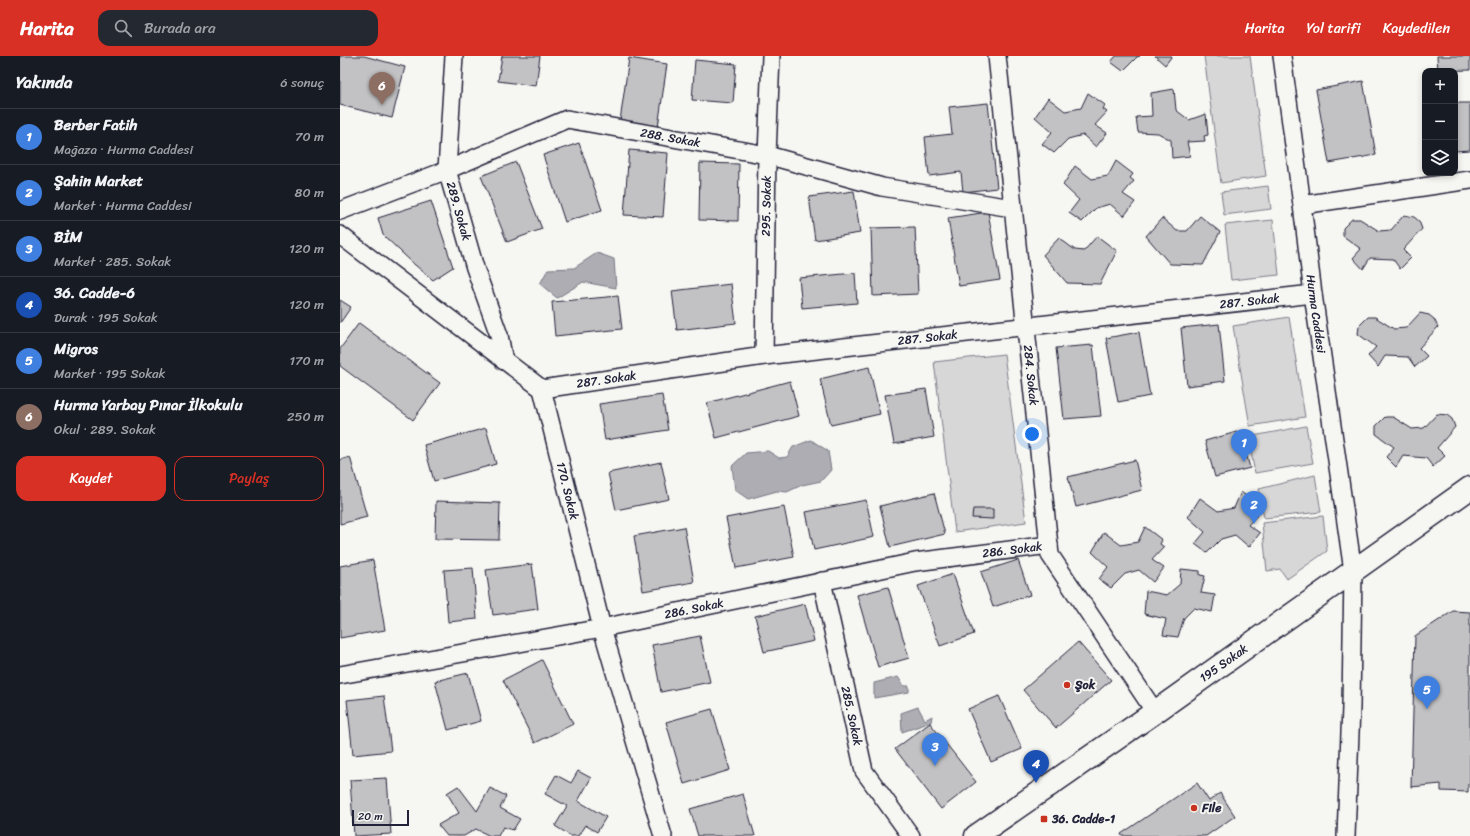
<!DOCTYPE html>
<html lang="tr">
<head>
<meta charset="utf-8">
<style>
	:root { --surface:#171b24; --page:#242831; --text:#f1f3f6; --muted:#9ea1a6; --line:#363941; --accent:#d93025 }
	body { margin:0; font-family:Sriracha,sans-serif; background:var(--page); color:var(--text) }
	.controls { position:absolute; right:12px; top:12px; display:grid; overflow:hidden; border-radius:8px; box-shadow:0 2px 6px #0003 }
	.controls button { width:36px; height:36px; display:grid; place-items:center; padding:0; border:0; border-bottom:1px solid var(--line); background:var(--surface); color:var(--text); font:20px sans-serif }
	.scale { position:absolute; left:12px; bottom:10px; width:57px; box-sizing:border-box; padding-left:4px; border:2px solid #22223b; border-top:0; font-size:11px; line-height:14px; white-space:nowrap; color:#22223b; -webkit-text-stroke:3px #f6f6f2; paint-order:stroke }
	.you { position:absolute; left:692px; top:378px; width:14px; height:14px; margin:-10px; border:3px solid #fff; border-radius:50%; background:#1a73e8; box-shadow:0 0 0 6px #1a73e833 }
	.badge { display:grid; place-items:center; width:26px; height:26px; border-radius:50%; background:var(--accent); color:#fff; font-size:13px; font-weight:700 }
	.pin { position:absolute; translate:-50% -33px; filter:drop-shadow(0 1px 2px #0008) }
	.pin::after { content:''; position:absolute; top:21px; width:14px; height:12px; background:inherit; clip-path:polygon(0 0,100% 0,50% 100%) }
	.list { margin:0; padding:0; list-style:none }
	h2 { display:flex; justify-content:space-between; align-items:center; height:52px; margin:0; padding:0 16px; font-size:17px }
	h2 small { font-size:13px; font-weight:400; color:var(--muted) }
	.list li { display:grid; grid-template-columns:26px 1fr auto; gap:12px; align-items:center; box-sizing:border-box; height:56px; padding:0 16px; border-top:1px solid var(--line) }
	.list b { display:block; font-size:15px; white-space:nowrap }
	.list p { margin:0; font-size:13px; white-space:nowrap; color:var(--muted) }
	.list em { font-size:13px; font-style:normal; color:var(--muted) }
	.actions { display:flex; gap:8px; padding:12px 16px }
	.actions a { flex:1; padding:9px 0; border:1px solid var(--accent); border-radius:12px; text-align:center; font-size:14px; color:var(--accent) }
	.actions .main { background:var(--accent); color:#fff }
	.icon { flex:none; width:22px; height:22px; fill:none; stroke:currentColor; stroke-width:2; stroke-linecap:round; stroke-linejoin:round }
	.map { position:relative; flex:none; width:1130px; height:780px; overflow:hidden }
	header { display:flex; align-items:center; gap:24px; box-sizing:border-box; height:56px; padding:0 20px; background:var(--accent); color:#fff }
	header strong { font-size:19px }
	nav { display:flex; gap:22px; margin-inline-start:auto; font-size:14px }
	.search { width:280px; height:36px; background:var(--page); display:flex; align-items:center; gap:10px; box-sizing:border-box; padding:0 14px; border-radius:12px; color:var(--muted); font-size:15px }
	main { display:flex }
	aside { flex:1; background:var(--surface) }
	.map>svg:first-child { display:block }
</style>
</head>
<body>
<header>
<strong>Harita</strong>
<div class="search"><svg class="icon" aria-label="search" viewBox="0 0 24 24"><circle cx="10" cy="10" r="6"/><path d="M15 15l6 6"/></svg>Burada ara</div>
<nav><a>Harita</a><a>Yol tarifi</a><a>Kaydedilen</a></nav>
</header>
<main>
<aside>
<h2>Yakında<small>6 sonuç</small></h2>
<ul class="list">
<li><span class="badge" style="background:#3f7fe0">1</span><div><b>Berber Fatih</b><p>Mağaza · Hurma Caddesi</p></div><em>70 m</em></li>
<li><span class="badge" style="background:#3f7fe0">2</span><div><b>Şahin Market</b><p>Market · Hurma Caddesi</p></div><em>80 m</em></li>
<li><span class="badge" style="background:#3f7fe0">3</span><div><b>BİM</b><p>Market · 285. Sokak</p></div><em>120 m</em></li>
<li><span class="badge" style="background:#1a4fb4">4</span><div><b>36. Cadde-6</b><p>Durak · 195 Sokak</p></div><em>120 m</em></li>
<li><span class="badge" style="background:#3f7fe0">5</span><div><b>Migros</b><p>Market · 195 Sokak</p></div><em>170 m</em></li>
<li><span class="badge" style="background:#8d6e63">6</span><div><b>Hurma Yarbay Pınar İlkokulu</b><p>Okul · 289. Sokak</p></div><em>250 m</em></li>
</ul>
<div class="actions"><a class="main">Kaydet</a><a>Paylaş</a></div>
</aside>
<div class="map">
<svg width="1130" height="780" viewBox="0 0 1130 780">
	<rect width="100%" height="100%" fill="#f6f6f2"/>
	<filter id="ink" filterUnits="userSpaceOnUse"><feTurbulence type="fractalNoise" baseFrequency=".025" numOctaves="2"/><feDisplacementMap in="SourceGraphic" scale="8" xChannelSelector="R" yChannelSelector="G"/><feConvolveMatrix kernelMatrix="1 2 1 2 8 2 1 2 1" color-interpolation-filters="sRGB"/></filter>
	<g filter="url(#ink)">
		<!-- green -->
		<path fill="#d7d7d7" stroke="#7c7c89" d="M864,0H910L926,120L881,127Z
			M928,130L931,153L884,159L881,136Z
			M933,164L939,219L891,224L885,169Z
			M949,261L965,361L910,370L893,270Z
			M664,298L686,466L615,476L594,306Z
			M966,370L973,407L915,417L908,381Z
			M975,419L981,456L924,462L919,433Z
			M983,460L987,495L947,523L940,513L927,515L922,467Z"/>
		<!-- water -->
		<path fill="#adadb3" stroke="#757583" d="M257,197L274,203L276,232L243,226L217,242L200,228L208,213L234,212Z
			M471,384L488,395L491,414L481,425L462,429L447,436L437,435L408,443L395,434L392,410L406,397L428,395L439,402L447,401L453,391Z
			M558,621L564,630H569V636L534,642V627Z
			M578,651L585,664L592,660L591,666L562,676L561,657Z"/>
		<!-- building -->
		<path fill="#c2c2c4" stroke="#22223b" d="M0,0H24L65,11L52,62L0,49Z
			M162,0H200L196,30L158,25Z
			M776,0H800L797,1L783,15L771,6Z
			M815,0H832L825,9Z
			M1097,0H1130V14L1098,15Z
			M289,2L327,8L318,71L280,65Z
			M355,4L396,8L393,47L352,44Z
			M1023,25L1036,99L989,107L976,34Z
			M834,33L836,54L849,64L866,58L868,79L864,80L865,85L847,86L850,100L832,102L831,84L818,77L798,76L796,61L812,60L811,37Z
			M748,37L765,49L763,53L767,56L755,69L767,77L756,91L743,79L728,83L714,97L702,88L712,76L695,61L708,42L725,55L741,52Z
			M648,47L657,132L623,136L621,116L589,120L585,81L612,78L609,51Z
			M1115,47H1130V94L1115,95Z
			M239,87L262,154L225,166L203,99Z
			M289,94L328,97L323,161L284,159Z
			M776,105L793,118L790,122L794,125L783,138L795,146L784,160L770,148L756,152L742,166L729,157L739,144L723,129L735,110L752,123L768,120Z
			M176,106L202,173L167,186L141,120Z
			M360,107L399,108L398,165L359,164Z
			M514,135L520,177L475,184L469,141Z
			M91,145L113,211L93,224L75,209L43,179L38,162Z
			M648,156L660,224L619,230L608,162Z
			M1064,159L1074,161L1079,165L1082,173L1063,194L1071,202L1060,213L1053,203L1030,202L1023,213L1013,202L1021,193L1003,180V172L1012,163H1020L1039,175L1051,174Z
			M860,160L880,176L863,209L830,208L806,180L822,162L837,175H847Z
			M575,171L578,238L533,240L531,172Z
			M757,180L777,195L760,228L727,227L703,199L719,182L735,194L744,195Z
			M515,217L517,247L462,252L459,222Z
			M391,228L396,267L337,274L332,235Z
			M278,240L282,273L215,280L212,246Z
			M0,244L11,251L0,267Z
			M1080,257L1089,259L1094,263L1098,271L1079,292L1087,300L1075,311L1068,301L1045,300L1038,311L1028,300L1036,291L1018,278L1019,270L1028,261H1035L1054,273L1066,272Z
			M19,267L100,327L73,364L0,310V293Z
			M879,268L885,325L847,330L841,272Z
			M799,276L810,340L778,346L766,282Z
			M753,289L761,360L724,363L716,292Z
			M529,311L540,358L491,369L480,323Z
			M450,325L459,360L376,382L367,347Z
			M586,333L594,381L554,388L545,339Z
			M322,339L328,374L265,384L259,348Z
			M1097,358L1107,359L1112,363L1115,371L1097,392L1105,400L1093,411L1086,402L1063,400L1056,411L1046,401L1054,391L1036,378V370L1045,361H1053L1072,373L1084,372Z
			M146,372L156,408L94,425L84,389Z
			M900,375L910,412L875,421L865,385Z
			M10,401L27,461L0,468V404Z
			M795,404L802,434L736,451L728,421Z
			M321,406L329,443L276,454L268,417Z
			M901,436L918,449L916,453L920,456L908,469L920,477L909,491L895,479L881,483L867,497L855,488L865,476L848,461L860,442L878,455L894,452Z
			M594,437L605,478L550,491L540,450Z
			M526,444L534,481L474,494L466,456Z
			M96,445L160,447L159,484L95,483Z
			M444,451L454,501L396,512L386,462Z
			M633,453H653V463L632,462Z
			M344,471L354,526L303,535L294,480Z
			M805,471L822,484L820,488L824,491L812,504L824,512L813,526L799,514L785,518L771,532L759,523L768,511L752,496L764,476L781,489L798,486Z
			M33,504L45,574L0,582V510Z
			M678,504L690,539L653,551L641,516Z
			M192,508L198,553L153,559L146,514Z
			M133,512L137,563L108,566L104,514Z
			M841,513L860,515V519L865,520L861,537L875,539L872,556L854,552L844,562L838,581L823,579L826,563L804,558L806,535L827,539L840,528Z
			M613,518L634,578L600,590L578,530Z
			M548,531L569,602L538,611L517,539Z
			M465,548L474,585L424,596L415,560Z
			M1113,555L1130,556V728H1128V736L1101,735V728L1071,731L1075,580Z
			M360,580L370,626L321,636L312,589Z
			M738,586L771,624L716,672L683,634Z
			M202,604L233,668L195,687L163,624Z
			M128,617L141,665L108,674L95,625Z
			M44,640L51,695L13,699L7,644Z
			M659,640L682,693L651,706L628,653Z
			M372,653L390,714L344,728L326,666Z
			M590,667L636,726L601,753L555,693Z
			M238,715L251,722L238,745L266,761L257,776L245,769L238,780H231L215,770L227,750L205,738L216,719L231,727Z
			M47,722L51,778L14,780L10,724Z
			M857,727L869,745L880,737L895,760L866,780H782L781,778Z
			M118,730L137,755L150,732L166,740L160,752L180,763L173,774L163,771L158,780H150L136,773L124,780H107L98,769L119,757L107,737Z
			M403,738L415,780H358L350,753Z"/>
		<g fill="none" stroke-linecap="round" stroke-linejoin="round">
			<defs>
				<g id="minor">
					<path id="s1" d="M114,0L107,114L135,212L159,279L164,305"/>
					<path id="s2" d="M657,0L710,499L815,656"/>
					<path id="s3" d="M942,0L962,149L973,238L1013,515L1011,651L1006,780"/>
					<path d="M962,149L1130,124"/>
					<path id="s4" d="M0,155L107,114L227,63L427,99L542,131L672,152"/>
					<path id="s5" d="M0,179L202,333L262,572L323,780"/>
					<path id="s6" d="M424,300L427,99L431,0"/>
					<path id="s7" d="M202,333L424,300L973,238"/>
					<path id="s8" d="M482,525L524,715L571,780"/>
					<path id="s9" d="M0,619L262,572L575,506L709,489"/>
				</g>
				<g id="tertiary">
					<path id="s10" d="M636,780L815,656L1130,432"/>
				</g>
			</defs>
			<!-- minor casing -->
			<use href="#minor" stroke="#22223b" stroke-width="20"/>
			<!-- tertiary casing -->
			<use href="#tertiary" stroke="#22223b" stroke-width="25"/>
			<!-- minor -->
			<use href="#minor" stroke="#f6f6f2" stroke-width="17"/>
			<!-- tertiary -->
			<use href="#tertiary" stroke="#f6f6f2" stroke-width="22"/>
		</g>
	</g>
	<!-- markers -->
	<g fill="#c8321e" stroke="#f6f6f2" stroke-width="1.5">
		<circle cx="727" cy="629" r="4"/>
		<circle cx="854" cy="752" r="4"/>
		<rect x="700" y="759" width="8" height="8" rx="2"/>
	</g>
	<g text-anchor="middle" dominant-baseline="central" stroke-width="4" stroke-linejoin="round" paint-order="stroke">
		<!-- street labels -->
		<g font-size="12" fill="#22223b" stroke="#f6f6f2">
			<text stroke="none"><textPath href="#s4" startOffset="350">288. Sokak</textPath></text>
			<text stroke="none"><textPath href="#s6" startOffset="150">295. Sokak</textPath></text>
			<text stroke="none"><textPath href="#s1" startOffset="157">289. Sokak</textPath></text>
			<text stroke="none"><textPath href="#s7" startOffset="713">287. Sokak</textPath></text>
			<text stroke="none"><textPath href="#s3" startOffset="260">Hurma Caddesi</textPath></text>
			<text stroke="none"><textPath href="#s7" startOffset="389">287. Sokak</textPath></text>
			<text stroke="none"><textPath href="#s2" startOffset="321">284. Sokak</textPath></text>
			<text stroke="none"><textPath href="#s7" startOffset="65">287. Sokak</textPath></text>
			<text stroke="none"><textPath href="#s5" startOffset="359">170. Sokak</textPath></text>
			<text stroke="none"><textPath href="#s9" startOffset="684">286. Sokak</textPath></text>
			<text stroke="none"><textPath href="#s9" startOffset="360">286. Sokak</textPath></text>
			<text stroke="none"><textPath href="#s10" startOffset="302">195 Sokak</textPath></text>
			<text stroke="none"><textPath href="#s8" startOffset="138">285. Sokak</textPath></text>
		</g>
		<!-- poi labels -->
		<g font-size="12" font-weight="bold" fill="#22223b" stroke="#f6f6f2" text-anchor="start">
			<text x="735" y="629">Şok</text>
			<text x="862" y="752">File</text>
			<text x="712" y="763">36. Cadde-1</text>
		</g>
	</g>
</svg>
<div class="controls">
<button>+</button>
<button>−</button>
<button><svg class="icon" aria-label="layers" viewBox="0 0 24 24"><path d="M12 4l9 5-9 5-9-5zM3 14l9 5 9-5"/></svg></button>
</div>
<div class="scale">20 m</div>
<div class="you"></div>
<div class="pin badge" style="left:904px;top:406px;background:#3f7fe0">1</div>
<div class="pin badge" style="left:914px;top:468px;background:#3f7fe0">2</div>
<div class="pin badge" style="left:595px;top:710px;background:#3f7fe0">3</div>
<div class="pin badge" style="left:696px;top:727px;background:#1a4fb4">4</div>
<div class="pin badge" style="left:1087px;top:653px;background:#3f7fe0">5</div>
<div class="pin badge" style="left:42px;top:49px;background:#8d6e63">6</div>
</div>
</main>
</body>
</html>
